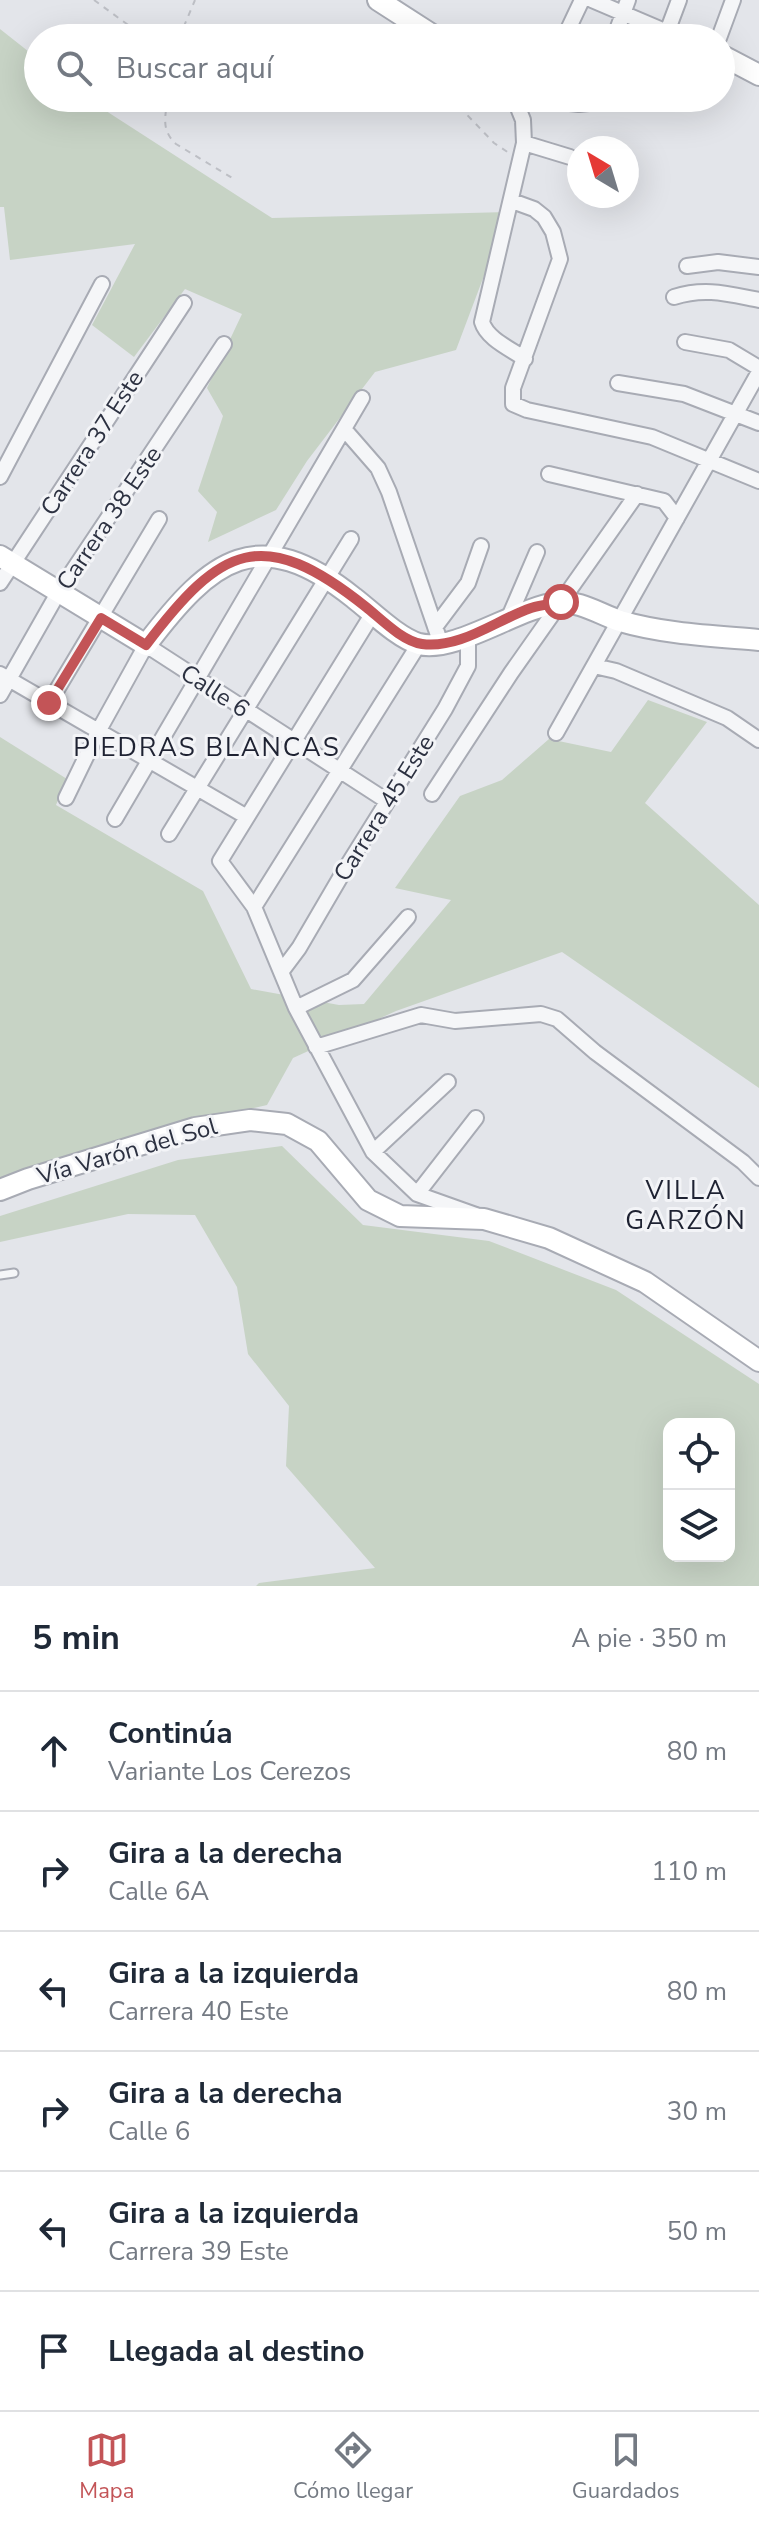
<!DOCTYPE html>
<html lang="es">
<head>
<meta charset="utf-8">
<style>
	:root { --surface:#fff; --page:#f2f2f3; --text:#1f2937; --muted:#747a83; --line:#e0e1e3; --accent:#c35457 }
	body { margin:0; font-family:"Nunito Sans",sans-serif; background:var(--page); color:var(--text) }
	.controls { position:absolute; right:24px; bottom:24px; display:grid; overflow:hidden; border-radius:16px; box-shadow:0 8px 32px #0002 }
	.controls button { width:72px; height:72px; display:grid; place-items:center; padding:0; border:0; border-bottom:2px solid var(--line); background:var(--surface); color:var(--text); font:40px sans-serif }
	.compass { position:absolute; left:567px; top:136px; width:72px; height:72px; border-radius:50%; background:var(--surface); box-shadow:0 8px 32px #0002; rotate:322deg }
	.stop { position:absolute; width:24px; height:24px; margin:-18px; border:6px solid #c35457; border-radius:50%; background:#fff }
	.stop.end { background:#c35457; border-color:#fff; box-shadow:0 2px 8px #0008 }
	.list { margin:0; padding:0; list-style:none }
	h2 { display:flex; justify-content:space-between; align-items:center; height:104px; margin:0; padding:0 32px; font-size:34px }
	h2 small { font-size:26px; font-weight:400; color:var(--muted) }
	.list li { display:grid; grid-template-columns:52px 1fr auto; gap:24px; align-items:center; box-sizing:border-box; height:120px; padding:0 32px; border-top:2px solid var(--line) }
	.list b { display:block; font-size:30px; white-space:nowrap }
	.list p { margin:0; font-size:26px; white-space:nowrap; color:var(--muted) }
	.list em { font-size:26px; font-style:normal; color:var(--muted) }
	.icon { flex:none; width:44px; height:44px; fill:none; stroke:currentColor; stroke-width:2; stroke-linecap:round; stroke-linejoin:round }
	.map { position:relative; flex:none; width:759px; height:1586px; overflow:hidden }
	.search { position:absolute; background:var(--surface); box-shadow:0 8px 32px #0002; left:24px; right:24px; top:24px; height:88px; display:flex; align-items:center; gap:20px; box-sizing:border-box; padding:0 28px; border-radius:44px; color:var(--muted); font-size:30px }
	.sheet { height:824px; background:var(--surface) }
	nav { display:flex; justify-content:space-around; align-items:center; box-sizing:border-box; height:112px; border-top:2px solid var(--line); background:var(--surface); font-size:22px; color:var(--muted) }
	nav a { display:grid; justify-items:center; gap:4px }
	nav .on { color:var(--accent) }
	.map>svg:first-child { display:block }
</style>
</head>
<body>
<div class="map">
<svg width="759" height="1586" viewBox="0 0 759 1586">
	<rect width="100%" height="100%" fill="#e3e5ea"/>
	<!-- green -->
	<path fill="#c7d3c5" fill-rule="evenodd" d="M0,29L38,59V98H86L272,218L508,212L456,350L375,372L307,461L276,510L208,542L217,512L198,491L223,416L207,388L242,314L185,289L134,357L92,325L135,244L10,260L4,207H0Z
		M648,700L707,722L645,803L759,905V1088L562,952L396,1011L293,1058L267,1105L210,1118L0,1181V737L67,779L56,805L203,891L251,989L339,1005L364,1004L451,900L395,888L460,796L502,780L549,739L611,752Z
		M282,1146L363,1225L489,1241L616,1290L759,1384V1586H256L259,1583L375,1568L286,1466L289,1406L248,1354L237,1287L195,1215L128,1214L0,1242V1216L178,1160ZM729,1424V1556H669V1424Z"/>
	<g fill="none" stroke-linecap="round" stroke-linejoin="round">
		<defs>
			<path id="lane" d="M0,1275L14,1273"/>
			<path id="street" d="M592,0L681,38
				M617,30L628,0
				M667,32L679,0
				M564,38L582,0
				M719,38L733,0
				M514,98L523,120L524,143L482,322C487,339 511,349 525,359
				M524,143L570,157
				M512,201L534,209L544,217L553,232L560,259L513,388V404L527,410L652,437L759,481
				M687,266L718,262L759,267
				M674,297C705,287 728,294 759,300
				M685,342L729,350L759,368
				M618,383L684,394L759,423
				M344,429L378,468L389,492L441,644
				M549,474L664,501L677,518
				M0,477L102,284
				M0,583L184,303
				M373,613L220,861L254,907L296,1008L373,1152L417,1194L476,1215
				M509,617L537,552
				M435,627L468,583L481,546
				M594,666L616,671L727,718L759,740
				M0,674L247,817
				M0,695L58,593L224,344
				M49,703L159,519
				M556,733L759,372
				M432,794L511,673L637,494
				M66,798L99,730L146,645L387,801
				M115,819L362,398
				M169,834L351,539
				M254,907L419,644
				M281,972L299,948L344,871L445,709L468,666V637
				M296,1008L353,980L408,917
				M316,1047L421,1015L455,1021L541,1014L557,1019L595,1052L743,1162L759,1178
				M373,1152L448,1082
				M417,1194L476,1118"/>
			<path id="secondary" d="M378,0L437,38
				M721,55L759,75
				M552,98L579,101L607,98
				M0,556L146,645C211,559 258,521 354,598C371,611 398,638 419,644C455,653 517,608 557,603C580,600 599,614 620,621C664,634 714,636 759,640
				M0,1190L28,1179L195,1128L250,1120L287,1124L318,1141L368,1200L400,1216L484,1219L549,1238L645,1282L759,1361"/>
		</defs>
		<!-- lane casing -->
		<use href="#lane" stroke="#a8abb4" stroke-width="11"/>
		<!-- street casing -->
		<use href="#street" stroke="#a8abb4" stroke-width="18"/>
		<!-- secondary casing -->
		<use href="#secondary" stroke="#a8abb4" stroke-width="24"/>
		<!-- path -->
		<path stroke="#bdbfc5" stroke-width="2" stroke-dasharray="6 6" stroke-linecap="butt" d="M94,0L146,38
			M179,38L195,0
			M168,98C165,117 161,130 176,144L234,179
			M451,98L494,143L509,153"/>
		<!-- lane -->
		<use href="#lane" stroke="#f5f6f8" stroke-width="7"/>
		<!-- street -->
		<use href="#street" stroke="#f5f6f8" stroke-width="14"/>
		<!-- secondary -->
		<use href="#secondary" stroke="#fff" stroke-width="20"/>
	</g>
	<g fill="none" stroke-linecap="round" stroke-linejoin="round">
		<!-- route -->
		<path stroke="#c35457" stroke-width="10" d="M49,703L101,618L146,645C221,546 262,524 366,607C381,619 402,641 422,644C461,649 496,620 531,608C541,605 551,604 561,602"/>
	</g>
	<g text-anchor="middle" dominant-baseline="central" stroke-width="6" stroke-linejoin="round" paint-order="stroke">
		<!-- street labels -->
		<g font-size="24" fill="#2c3141" stroke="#f3f4f7">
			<text transform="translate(92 443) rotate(-57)">Carrera 37 Este</text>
			<text transform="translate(109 518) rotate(-56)">Carrera 38 Este</text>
			<text transform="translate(215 691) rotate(33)">Calle 6</text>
			<text transform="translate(384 808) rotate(-58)">Carrera 45 Este</text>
			<text transform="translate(127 1151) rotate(-16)">Vía Varón del Sol</text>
		</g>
		<!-- neighbourhood labels -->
		<g font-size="26" letter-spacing="2" fill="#1e2232" stroke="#f3f4f7">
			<text x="207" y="747">PIEDRAS BLANCAS</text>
			<text x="686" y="1190">VILLA<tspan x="686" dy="30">GARZÓN</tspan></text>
		</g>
	</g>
</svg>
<div class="controls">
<button><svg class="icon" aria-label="locate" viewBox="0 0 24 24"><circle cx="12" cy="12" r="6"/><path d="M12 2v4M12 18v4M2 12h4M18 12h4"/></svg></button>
<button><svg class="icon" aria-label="layers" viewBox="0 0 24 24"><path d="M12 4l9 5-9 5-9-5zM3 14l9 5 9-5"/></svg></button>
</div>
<svg class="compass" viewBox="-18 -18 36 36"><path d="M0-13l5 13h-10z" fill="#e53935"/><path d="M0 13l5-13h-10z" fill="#747a83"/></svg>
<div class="stop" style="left:561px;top:602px"></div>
<div class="stop end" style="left:49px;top:703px"></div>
<div class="search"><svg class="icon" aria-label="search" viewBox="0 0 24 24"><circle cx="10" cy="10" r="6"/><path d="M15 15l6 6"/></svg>Buscar aquí</div>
</div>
<section class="sheet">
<h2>5 min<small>A pie · 350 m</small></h2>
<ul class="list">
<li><svg class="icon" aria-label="ahead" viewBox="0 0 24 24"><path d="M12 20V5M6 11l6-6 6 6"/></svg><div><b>Continúa</b><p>Variante Los Cerezos</p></div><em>80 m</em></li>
<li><svg class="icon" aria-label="right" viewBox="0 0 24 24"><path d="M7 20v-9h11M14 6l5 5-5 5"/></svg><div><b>Gira a la derecha</b><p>Calle 6A</p></div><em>110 m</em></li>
<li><svg class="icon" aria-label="left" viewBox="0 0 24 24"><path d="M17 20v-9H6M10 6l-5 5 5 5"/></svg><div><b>Gira a la izquierda</b><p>Carrera 40 Este</p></div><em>80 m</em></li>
<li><svg class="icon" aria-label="right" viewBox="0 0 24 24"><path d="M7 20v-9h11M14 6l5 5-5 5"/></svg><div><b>Gira a la derecha</b><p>Calle 6</p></div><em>30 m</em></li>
<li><svg class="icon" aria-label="left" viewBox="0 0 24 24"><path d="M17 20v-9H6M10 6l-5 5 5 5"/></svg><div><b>Gira a la izquierda</b><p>Carrera 39 Este</p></div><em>50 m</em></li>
<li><svg class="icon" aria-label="arrive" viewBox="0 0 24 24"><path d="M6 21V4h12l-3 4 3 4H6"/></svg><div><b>Llegada al destino</b></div></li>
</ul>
</section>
<nav>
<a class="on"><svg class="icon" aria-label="map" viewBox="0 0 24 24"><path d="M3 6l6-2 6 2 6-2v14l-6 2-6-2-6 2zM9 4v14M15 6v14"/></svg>Mapa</a>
<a><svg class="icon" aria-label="directions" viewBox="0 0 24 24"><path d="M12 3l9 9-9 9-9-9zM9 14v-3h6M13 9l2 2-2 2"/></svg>Cómo llegar</a>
<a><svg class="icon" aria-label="saved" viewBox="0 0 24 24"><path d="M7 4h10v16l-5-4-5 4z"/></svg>Guardados</a>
</nav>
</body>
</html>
